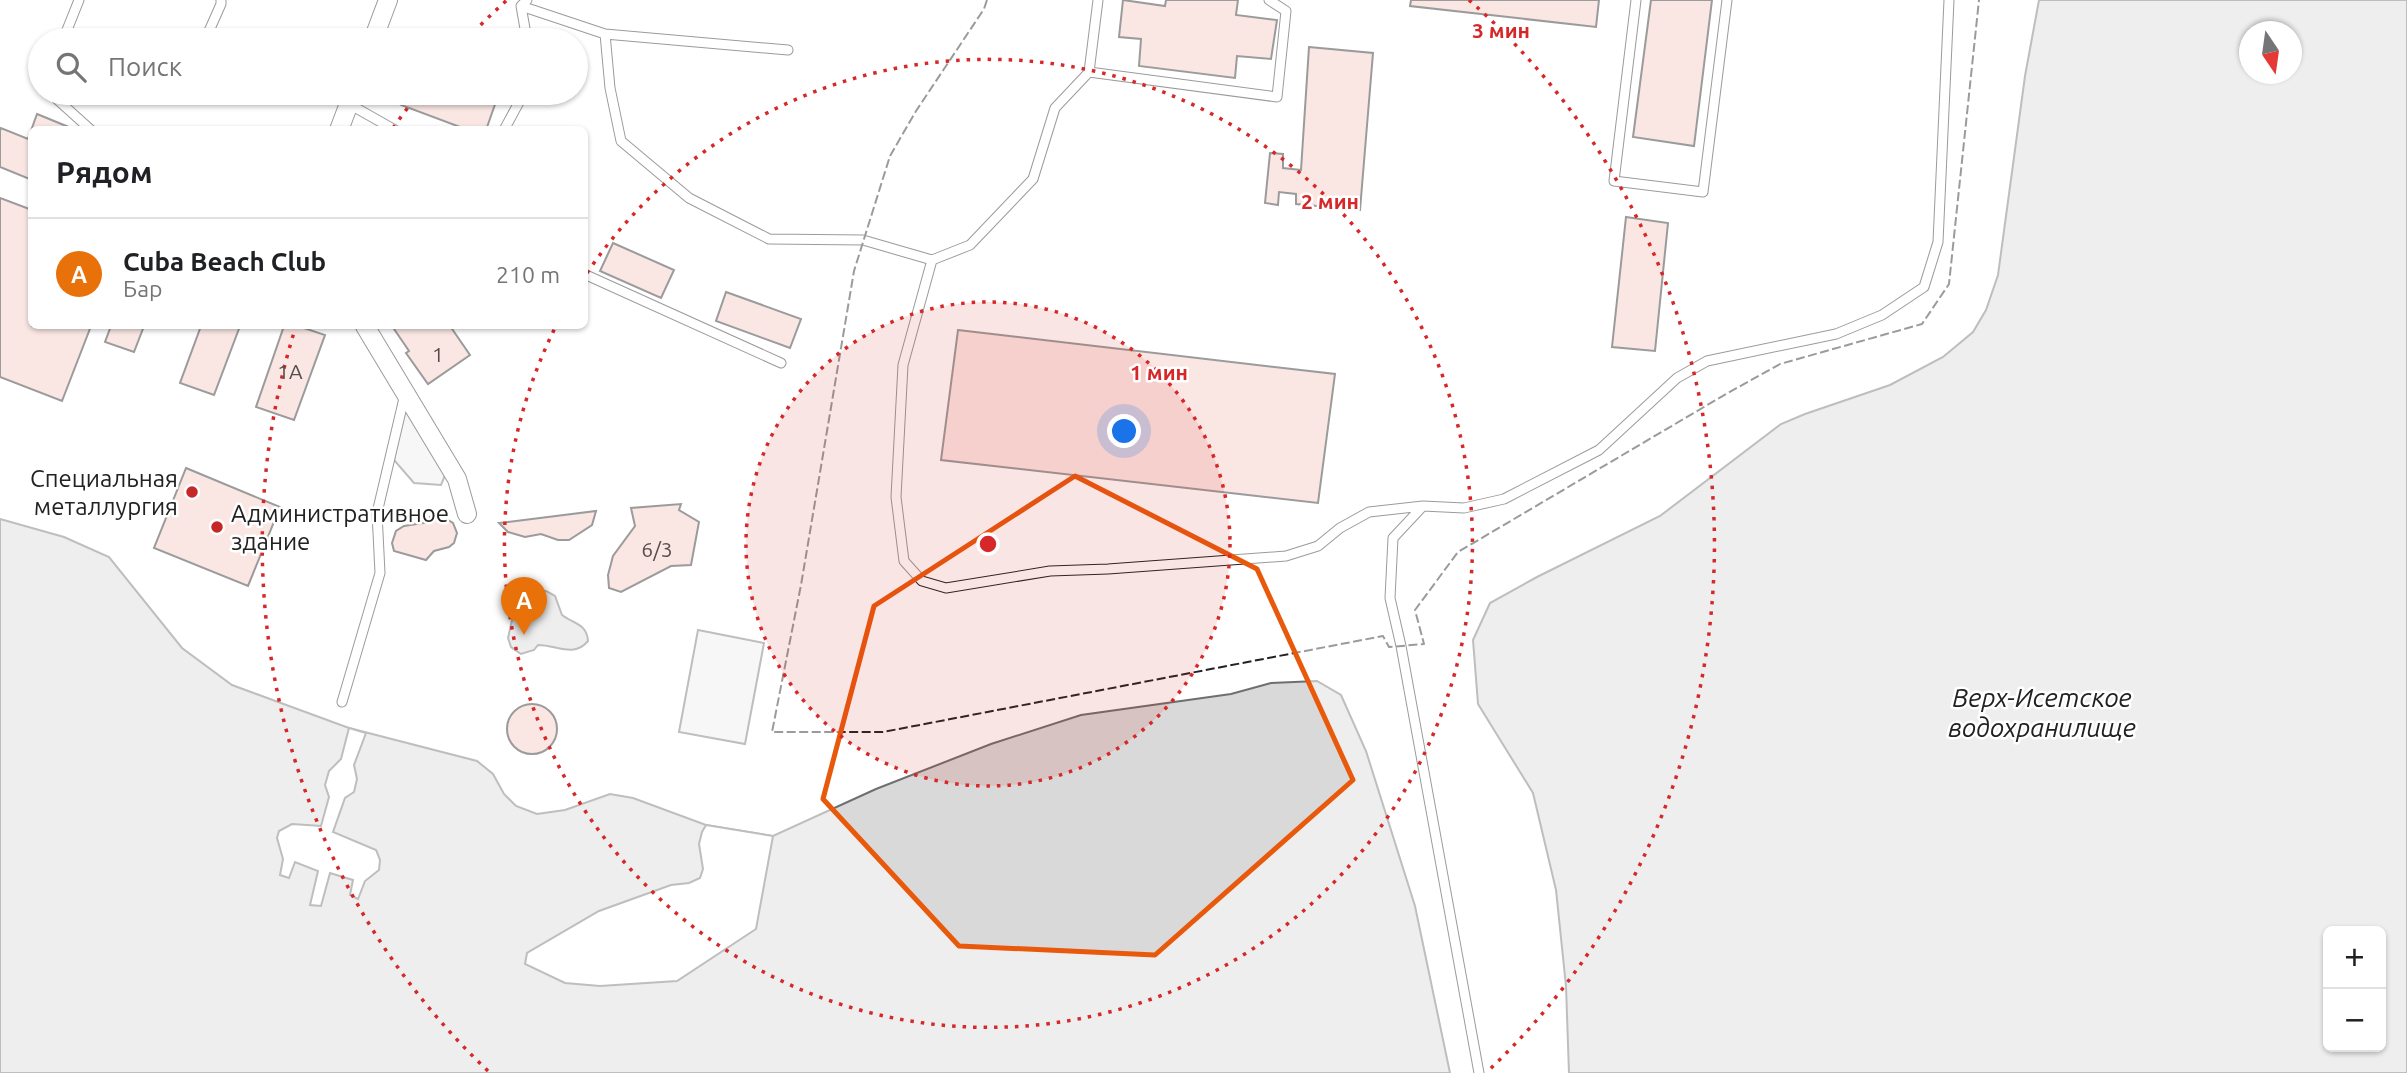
<!DOCTYPE html>
<html lang="ru">
<head>
<meta charset="utf-8">
<style>
	:root { --surface:#fff; --page:#f2f2f2; --text:#202124; --muted:#757577; --line:#e0e0e0; --accent:#0f766e }
	body { margin:0; font-family:Ubuntu,sans-serif; background:var(--page); color:var(--text) }
	.controls { position:absolute; right:21px; bottom:21px; display:grid; overflow:hidden; border-radius:10px; box-shadow:0 2px 5px #0004 }
	.controls button { width:63px; height:63px; display:grid; place-items:center; padding:0; border:0; border-bottom:2px solid var(--line); background:var(--surface); color:var(--text); font:35px sans-serif }
	.compass { position:absolute; left:2239px; top:21px; width:63px; height:63px; border-radius:50%; background:var(--surface); box-shadow:0 2px 5px #0004; rotate:167deg }
	.you { position:absolute; left:1125px; top:432px; width:24px; height:24px; margin:-18px; border:5px solid #fff; border-radius:50%; background:#1a73e8; box-shadow:0 0 0 10px #1a73e833 }
	.badge { display:grid; place-items:center; width:46px; height:46px; border-radius:50%; background:var(--accent); color:#fff; font-size:23px; font-weight:700 }
	.pin { position:absolute; translate:-50% -58px; filter:drop-shadow(0 2px 4px #0008) }
	.pin::after { content:''; position:absolute; top:37px; width:24px; height:21px; background:inherit; clip-path:polygon(0 0,100% 0,50% 100%) }
	.list { margin:0; padding:0; list-style:none }
	h2 { display:flex; justify-content:space-between; align-items:center; height:91px; margin:0; padding:0 28px; font-size:30px }
	h2 small { font-size:23px; font-weight:400; color:var(--muted) }
	.list li { display:grid; grid-template-columns:46px 1fr auto; gap:21px; align-items:center; box-sizing:border-box; height:112px; padding:0 28px; border-top:2px solid var(--line) }
	.list b { display:block; font-size:26px; white-space:nowrap }
	.list p { margin:0; font-size:23px; white-space:nowrap; color:var(--muted) }
	.list em { font-size:23px; font-style:normal; color:var(--muted) }
	.icon { flex:none; width:38px; height:38px; fill:none; stroke:currentColor; stroke-width:2; stroke-linecap:round; stroke-linejoin:round }
	.map { position:relative; flex:none; width:2407px; height:1073px; overflow:hidden }
	.search { position:absolute; background:var(--surface); box-shadow:0 2px 5px #0004; left:28px; top:28px; width:560px; height:77px; display:flex; align-items:center; gap:18px; box-sizing:border-box; padding:0 24px; border-radius:38px; color:var(--muted); font-size:26px }
	.panel { position:absolute; background:var(--surface); box-shadow:0 2px 5px #0004; left:28px; top:126px; width:560px; height:203px; border-radius:10px }
	.map>svg:first-child { display:block }
</style>
</head>
<body>
<div class="map">
<svg width="2407" height="1073" viewBox="0 0 2407 1073">
	<rect width="100%" height="100%" fill="#fff"/>
	<!-- green -->
	<path fill="#eee" stroke="#6f6f6f" stroke-width="2" d="M698,630L764,643L745,744L679,732Z"/>
	<!-- parking -->
	<path fill="#ededed" stroke="#6f6f6f" stroke-width="2" d="M405,406L445,475L441,485L414,483L394,460Z"/>
	<!-- water -->
	<path fill="#d9d9d9" stroke="#6f6f6f" stroke-width="2" fill-rule="evenodd" d="M2039,0H2407V1073H1569L1566,986L1556,890L1533,793L1478,704L1473,640L1490,603L1537,577L1660,516L1781,424L1805,414L1890,385L1943,357L1973,332L1986,310L1998,275L2025,76ZM2250,32H2292V74H2250ZM2328,931H2381V1047H2328Z
		M0,519L64,537L109,557L182,648L232,685L349,728L477,761L493,774L504,794L516,806L537,814L565,810L610,794L633,798L706,825L773,836L876,789L991,744L1081,715L1231,694L1271,683L1317,681L1341,695L1366,751L1415,906L1450,1073H0Z
		M530,589L546,591L555,596L562,615C574,624 587,624 588,641C574,658 557,645 538,645L534,650L521,654L511,647L508,638L516,602L521,594Z"/>
	<!-- pier -->
	<path fill="#fff" stroke="#6f6f6f" stroke-width="2" d="M349,728L366,733L354,765L357,779L354,792L345,798L333,832L376,850L380,860L379,870L365,881L358,899L350,895L353,880L330,873L321,906L310,905L318,871L295,862L289,878L280,875L283,859L277,838L279,831L292,824L321,826L329,797L325,785L329,771L341,759Z
		M706,825L773,836L756,929L677,981L600,986L565,983L525,964L527,953L599,911L671,885L689,883L700,878L703,869L699,844L702,832Z"/>
	<!-- building -->
	<path fill="#f3c9c0" stroke="#222" stroke-width="2" d="M1123,0L1165,6L1166,0H1238L1236,15L1277,20L1271,59L1237,56L1235,78L1139,66L1141,39L1119,37Z
		M1411,0H1599L1596,27L1410,6Z
		M1651,0H1712L1694,146L1633,137Z
		M434,34L453,40H432Z
		M1309,47L1373,53L1360,210L1296,204V194L1279,192L1278,205L1265,203L1270,153L1283,154V168L1301,170Z
		M405,93H499L486,130H468L401,105Z
		M37,114L76,130H32V180L0,167V131L1,128L28,139Z
		M0,198L32,210V326H91L62,401L0,377Z
		M1626,217L1668,223L1655,351L1612,347Z
		M613,243L674,270L661,298L600,271Z
		M726,292L801,319L790,348L716,321Z
		M111,326H144L134,352L105,342Z
		M201,326H240L214,395L180,383Z
		M284,326H298L325,335L294,420L256,407Z
		M392,326H450L470,355L428,384L406,353L409,351Z
		M958,330L1335,374L1318,503L941,460Z
		M186,468L280,507L248,586L154,548Z
		M681,504L679,510L699,522L691,565L671,566L621,592L609,588L608,575L613,556L635,526L631,508Z
		M596,511L592,525L569,540H558L541,534L525,537L508,532L499,523Z
		M433,514L441,516L442,520H448L453,523L457,533L454,543L449,547L434,551L426,560L394,551L392,543L396,531L404,526L430,522V517Z
		M507 729a25 25 0 1 1 50 0a25 25 0 1 1-50 0Z"/>
	<g fill="none" stroke-linecap="round" stroke-linejoin="round">
		<defs>
			<path id="service" d="M527,0L521,6L527,40
				M1098,0L1089,72L1277,97L1286,11L1269,0
				M1636,0L1614,181L1703,192L1727,0
				M521,6L605,34L610,88L621,141L689,198L769,239L863,240L932,260
				M209,31L221,4V0
				M605,34L788,50
				M63,40L79,0
				M1089,72L1055,108L1033,179L970,245L932,260L903,365L896,497L904,561L922,581L946,588L1050,571L1108,569L1286,556L1318,546L1340,528L1369,512L1423,506L1464,508L1504,499L1599,450L1677,378L1707,361L1836,334L1882,315L1924,287L1938,242L1949,0
				M50,93L91,130
				M349,104L395,130
				M504,130L524,93
				M584,274L781,363
				M1423,506L1393,538L1390,598L1401,646L1479,1073
				M342,702L380,573L377,513L405,394"/>
			<path id="minor" d="M373,40L388,0
				M339,130L353,93
				M365,326L457,479L467,514"/>
		</defs>
		<!-- service casing -->
		<use href="#service" stroke="#222" stroke-width="11"/>
		<!-- minor casing -->
		<use href="#minor" stroke="#222" stroke-width="20"/>
		<!-- service -->
		<use href="#service" stroke="#fff" stroke-width="9"/>
		<!-- minor -->
		<use href="#minor" stroke="#fff" stroke-width="18"/>
		<!-- fence -->
		<path stroke="#222" stroke-width="2" stroke-dasharray="9 3.5" stroke-linecap="butt" d="M987,0L984,9L916,111L890,156L854,271L801,585L772,732H883L1383,636L1389,647L1424,644L1415,610L1458,552L1726,394L1780,364L1922,324L1949,284L1979,0"/>
	</g>
	<!-- marked area -->
	<path d="M0 0H2407V1073H0ZM1075,476L1257,569L1353,780L1155,955L959,946L823,799L874,606Z" fill="#fff" fill-opacity=".55" fill-rule="evenodd"/>
	<path fill="none" stroke="#e8590c" stroke-width="5" stroke-linejoin="round" d="M1075,476L1257,569L1353,780L1155,955L959,946L823,799L874,606Z"/>
	<!-- distance rings -->
	<circle cx="988" cy="544" r="242" fill="#d62828" fill-opacity=".12"/>
	<g fill="none" stroke="#d62828" stroke-width="3.5" stroke-dasharray="3.5 7">
		<circle cx="988" cy="544" r="242"/>
		<path d="M587 273A484 484 0 1 1 555 328"/>
		<path d="M488 1071A726 726 0 0 1 296 326M393 128A726 726 0 0 1 416 97M466 40A726 726 0 0 1 507 0M1469 0A726 726 0 0 1 1488 1071"/>
	</g>
	<!-- markers -->
	<g fill="#c62828" stroke="#fff" stroke-width="2.5">
		<circle cx="192" cy="492" r="7"/>
		<circle cx="217" cy="527" r="7"/>
	</g>
	<g text-anchor="middle" dominant-baseline="central" stroke-width="5" stroke-linejoin="round" paint-order="stroke">
		<!-- number labels -->
		<g font-size="21" fill="#564c4a">
			<text x="438" y="354">1</text>
			<text x="290" y="371">1А</text>
			<text x="657" y="549">6/3</text>
		</g>
		<!-- poi labels -->
		<g font-size="24" fill="#222" stroke="#fff" text-anchor="end">
			<text x="178" y="478">Специальная<tspan x="178" dy="28">металлургия</tspan></text>
			<text x="231" y="513" text-anchor="start">Административное<tspan x="231" dy="28">здание</tspan></text>
		</g>
		<!-- water labels -->
		<g font-size="26" font-style="italic" fill="#222" stroke="#fff">
			<text x="2042" y="697">Верх-Исетское<tspan x="2042" dy="30">водохранилище</tspan></text>
		</g>
	</g>
	<circle cx="988" cy="544" r="10" fill="#d62828" stroke="#fff" stroke-width="3.5"/>
	<g font-size="21" text-anchor="middle" font-weight="bold" fill="#d62828" stroke="#fff" stroke-width="5" stroke-linejoin="round" paint-order="stroke">
		<text x="1501" y="38">3 мин</text>
		<text x="1330" y="209">2 мин</text>
		<text x="1159" y="380">1 мин</text>
	</g>
</svg>
<div class="controls">
<button>+</button>
<button>−</button>
</div>
<svg class="compass" viewBox="-18 -18 36 36"><path d="M0-13l5 13h-10z" fill="#e53935"/><path d="M0 13l5-13h-10z" fill="#757577"/></svg>
<div class="you"></div>
<div class="pin badge" style="left:524px;top:635px;background:#e8710a">A</div>
<div class="search"><svg class="icon" aria-label="search" viewBox="0 0 24 24"><circle cx="10" cy="10" r="6"/><path d="M15 15l6 6"/></svg>Поиск</div>
<section class="panel">
<h2>Рядом<small></small></h2>
<ul class="list">
<li><span class="badge" style="background:#e8710a">A</span><div><b>Cuba Beach Club</b><p>Бар</p></div><em>210 m</em></li>
</ul>
</section>
</div>
</body>
</html>
